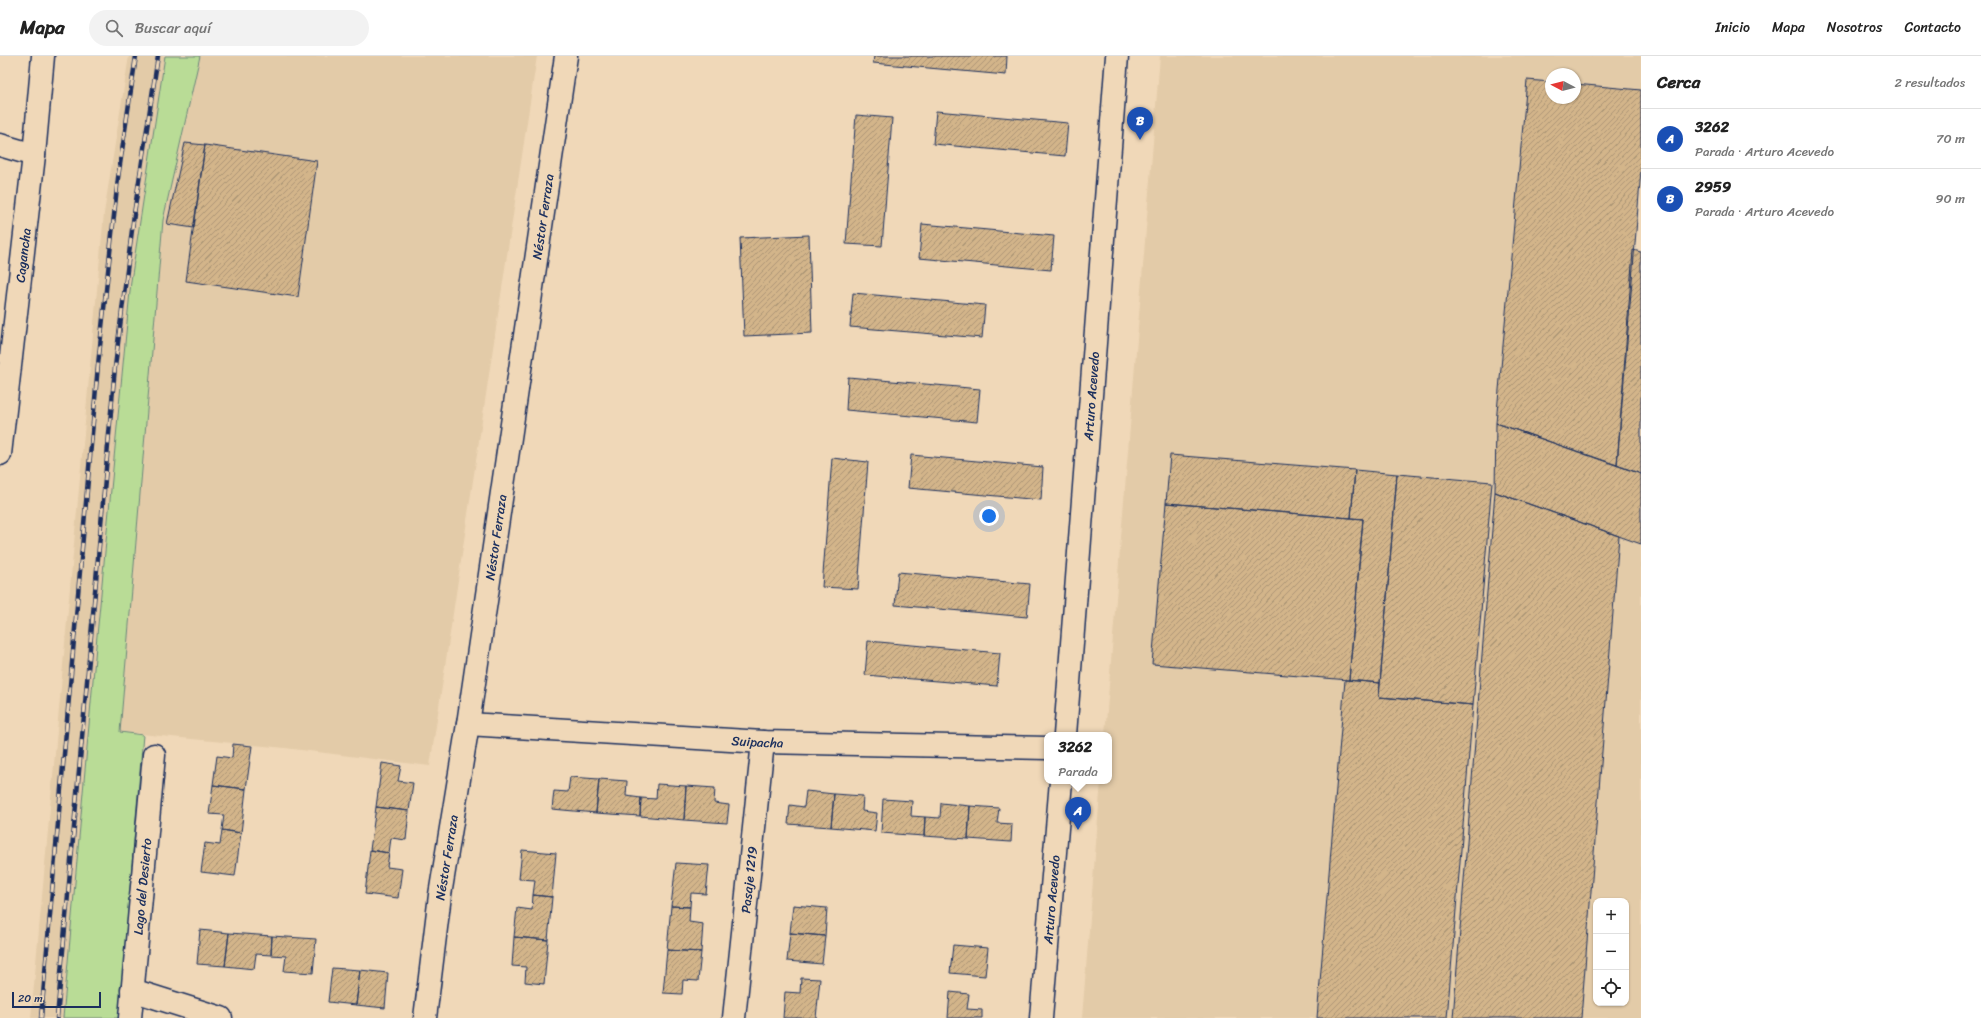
<!DOCTYPE html>
<html lang="es">
<head>
<meta charset="utf-8">
<style>
	:root { --surface:#fff; --page:#f2f2f2; --text:#222; --muted:#767676; --line:#e0e0e0; --accent:#b45309 }
	body { margin:0; font-family:Sriracha,sans-serif; background:var(--page); color:var(--text) }
	.controls { position:absolute; right:12px; bottom:12px; display:grid; overflow:hidden; border-radius:8px; box-shadow:0 1px 3px #0004 }
	.controls button { width:36px; height:36px; display:grid; place-items:center; padding:0; border:0; border-bottom:1px solid var(--line); background:var(--surface); color:var(--text); font:20px sans-serif }
	.compass { position:absolute; left:1545px; top:12px; width:36px; height:36px; border-radius:50%; background:var(--surface); box-shadow:0 1px 3px #0004; rotate:277deg }
	.scale { position:absolute; left:12px; bottom:10px; width:89px; box-sizing:border-box; padding-left:4px; border:2px solid #1b2f5e; border-top:0; font-size:11px; line-height:14px; white-space:nowrap; color:#1b2f5e; -webkit-text-stroke:3px #f0d8b8; paint-order:stroke }
	.you { position:absolute; left:989px; top:460px; width:14px; height:14px; margin:-10px; border:3px solid #fff; border-radius:50%; background:#1a73e8; box-shadow:0 0 0 6px #1a73e833 }
	.badge { display:grid; place-items:center; width:26px; height:26px; border-radius:50%; background:var(--accent); color:#fff; font-size:13px; font-weight:700 }
	.pin { position:absolute; translate:-50% -33px; filter:drop-shadow(0 1px 2px #0008) }
	.pin::after { content:''; position:absolute; top:21px; width:14px; height:12px; background:inherit; clip-path:polygon(0 0,100% 0,50% 100%) }
	.popup { position:absolute; left:1044px; top:676px; width:68px; height:52px; box-sizing:border-box; display:grid; place-content:center; border-radius:8px; background:var(--surface); filter:drop-shadow(0 1px 3px #0005); font-size:13px; white-space:nowrap; color:var(--muted) }
	.popup b { font-size:15px; color:var(--text) }
	.popup::after { content:''; position:absolute; left:50%; top:100%; margin-left:-8px; border:8px solid transparent; border-top-color:var(--surface) }
	.list { margin:0; padding:0; list-style:none }
	h2 { display:flex; justify-content:space-between; align-items:center; height:52px; margin:0; padding:0 16px; font-size:17px }
	h2 small { font-size:13px; font-weight:400; color:var(--muted) }
	.list li { display:grid; grid-template-columns:26px 1fr auto; gap:12px; align-items:center; box-sizing:border-box; height:60px; padding:0 16px; border-top:1px solid var(--line) }
	.list b { display:block; font-size:15px; white-space:nowrap }
	.list p { margin:0; font-size:13px; white-space:nowrap; color:var(--muted) }
	.list em { font-size:13px; font-style:normal; color:var(--muted) }
	.icon { flex:none; width:22px; height:22px; fill:none; stroke:currentColor; stroke-width:2; stroke-linecap:round; stroke-linejoin:round }
	.map { position:relative; flex:none; width:1641px; height:962px; overflow:hidden }
	header { display:flex; align-items:center; gap:24px; box-sizing:border-box; height:56px; padding:0 20px; background:var(--surface); border-bottom:1px solid var(--line) }
	header strong { font-size:19px }
	nav { display:flex; gap:22px; margin-inline-start:auto; font-size:14px }
	.search { width:280px; height:36px; background:var(--page); display:flex; align-items:center; gap:10px; box-sizing:border-box; padding:0 14px; border-radius:22px; color:var(--muted); font-size:15px }
	main { display:flex }
	aside { flex:1; background:var(--surface) }
	.map>svg:first-child { display:block }
</style>
</head>
<body>
<header>
<strong>Mapa</strong>
<div class="search"><svg class="icon" aria-label="search" viewBox="0 0 24 24"><circle cx="10" cy="10" r="6"/><path d="M15 15l6 6"/></svg>Buscar aquí</div>
<nav><a>Inicio</a><a>Mapa</a><a>Nosotros</a><a>Contacto</a></nav>
</header>
<main>
<div class="map">
<svg width="1641" height="962" viewBox="0 0 1641 962">
	<defs>
		<pattern id="building-hatch" width="6" height="6" patternUnits="userSpaceOnUse"><rect width="6" height="6" fill="#d3b58a"/><path d="M-1 1l2-2M0 6l6-6M5 7l2-2" fill="none" stroke="#aa9474"/></pattern>
	</defs>
	<rect width="100%" height="100%" fill="#f0d8b8"/>
	<filter id="ink" filterUnits="userSpaceOnUse"><feTurbulence type="fractalNoise" baseFrequency=".025" numOctaves="2"/><feDisplacementMap in="SourceGraphic" scale="8" xChannelSelector="R" yChannelSelector="G"/><feConvolveMatrix kernelMatrix="1 2 1 2 8 2 1 2 1" color-interpolation-filters="sRGB"/></filter>
	<g filter="url(#ink)">
		<!-- built -->
		<path fill="#e3cba8" fill-rule="evenodd" d="M129,0H165L131,225L96,590L63,962H31L104,157Z
			M200,0H537L430,710L285,692L120,676L163,164Z
			M1160,0H1641V114L1633,193L1641,196V962H1082L1101,725H1109V679H1105ZM1551,18H1575V42H1551ZM1596,845H1626V947H1596Z"/>
		<!-- green -->
		<path fill="#b9dc96" stroke="#6a867a" d="M165,0H200L163,164L120,676L143,679L119,962H63L96,590L131,225Z"/>
		<!-- building -->
		<path fill="url(#building-hatch)" stroke="#1b2f5e" d="M874,0H1007L1006,19L873,7Z
			M1527,24L1551,26V42H1575V28L1641,34V114L1617,409L1496,367Z
			M936,55L1068,67L1065,100L933,88Z
			M856,59L892,62L882,190L846,188Z
			M185,87L205,89L194,172L167,168Z
			M205,89L317,105L298,241L186,225Z
			M922,168L1054,180L1051,214L919,202Z
			M809,179L812,277L744,280L740,182Z
			M1633,194L1641,196V418L1617,409Z
			M853,237L985,249L982,282L850,271Z
			M848,321L980,333L977,366L846,354Z
			M1496,367L1641,418V488L1495,436Z
			M911,399L1043,411L1041,444L908,432Z
			M1170,399L1355,414L1351,462L1166,447Z
			M832,402L868,406L858,533L822,531Z
			M1355,414L1397,418L1380,627L1349,624L1363,463L1351,462Z
			M1397,418L1492,426L1473,649L1379,641Z
			M1495,436L1619,480L1581,962H1453Z
			M1166,447L1363,463L1349,624L1152,608Z
			M898,516L1030,528L1027,561L895,549Z
			M868,585L1000,597L997,630L865,619Z
			M1345,624L1380,627L1379,641L1473,649L1447,962H1317Z
			M233,688L252,690L246,733L213,729L217,700L232,702Z
			M382,707L401,710L398,725L413,727L409,755L376,751Z
			M570,721L599,723L596,757L552,753L554,735L568,736Z
			M599,723L627,725L626,740L641,742L640,760L596,757Z
			M657,728L686,730L684,764L640,760L641,742L656,743Z
			M213,729L246,733L241,777L222,774L224,759L209,758Z
			M686,730L715,732L714,747L729,749L727,767L684,764Z
			M806,735L834,738L831,771L788,768L790,749L804,751Z
			M834,738L863,740L862,755L877,757L875,775L831,771Z
			M883,743L912,745L911,760L925,761L924,780L881,777Z
			M941,747L970,750L968,783L924,780L925,761L940,762Z
			M970,750L999,752L997,767L1012,768L1011,786L968,783Z
			M376,751L409,755L406,784L391,782L389,797L370,794Z
			M222,774L241,777L235,820L201,816L205,787L220,789Z
			M370,794L389,797L387,811L402,813L398,842L365,838Z
			M522,794L556,797L552,841L533,839L535,824L519,823Z
			M676,807L709,809L706,838L691,837L690,851L671,850Z
			M533,839L552,841L548,884L514,881L517,852L532,854Z
			M793,849L827,852L825,880L790,877Z
			M671,850L690,851L689,866L703,868L701,896L667,894Z
			M200,874L229,877L225,910L197,908Z
			M229,877L272,880L271,899L256,898L254,913L225,910Z
			M790,877L825,880L822,908L787,905Z
			M272,880L316,883L313,917L284,915L286,900L271,899Z
			M514,881L548,884L544,928L525,926L526,911L512,910Z
			M953,889L988,892L985,920L950,917Z
			M667,894L701,896L698,925L683,924L682,938L663,937Z
			M332,912L360,914L356,949L328,946Z
			M360,914L388,917L385,952L356,949Z
			M801,922L820,923L816,962H783L785,936L800,937Z
			M950,936L969,938L967,953L982,954V962H948Z"/>
		<g fill="none" stroke-linecap="round" stroke-linejoin="round">
			<defs>
				<g id="street">
					<path d="M0,89L34,99"/>
					<path id="s1" d="M0,398L34,99L43,0"/>
					<path id="s2" d="M468,668L763,686L1047,692"/>
					<path id="s3" d="M1065,679L1117,0"/>
					<path d="M132,934L221,962"/>
					<path id="s4" d="M130,962L154,699"/>
					<path id="s5" d="M425,962L440,839L468,668L566,0"/>
					<path id="s6" d="M734,962L763,686"/>
					<path id="s7" d="M1041,962L1061,725"/>
				</g>
			</defs>
			<!-- street casing -->
			<use href="#street" stroke="#1b2f5e" stroke-width="25"/>
			<!-- street -->
			<use href="#street" stroke="#f0d8b8" stroke-width="22"/>
			<defs>
				<path id="rail" d="M41,962L98,309L118,122L136,0
					M57,962L115,311L134,158L158,0"/>
			</defs>
			<!-- rail casing -->
			<use href="#rail" stroke="#1b2f5e" stroke-width="4.5"/>
			<!-- rail -->
			<use href="#rail" stroke="#f0d8b8" stroke-width="3" stroke-dasharray="9" stroke-linecap="butt"/>
		</g>
	</g>
	<g text-anchor="middle" dominant-baseline="central" stroke-width="4" stroke-linejoin="round" paint-order="stroke">
		<!-- street labels -->
		<g font-size="13" fill="#1b2f5e" stroke="#f0d8b8">
			<text stroke="none"><textPath href="#s5" startOffset="810">Néstor Ferraza</textPath></text>
			<text stroke="none"><textPath href="#s1" startOffset="200">Cagancha</textPath></text>
			<text stroke="none"><textPath href="#s3" startOffset="340">Arturo Acevedo</textPath></text>
			<text stroke="none"><textPath href="#s5" startOffset="486">Néstor Ferraza</textPath></text>
			<text stroke="none"><textPath href="#s2" startOffset="290">Suipacha</textPath></text>
			<text stroke="none"><textPath href="#s5" startOffset="162">Néstor Ferraza</textPath></text>
			<text stroke="none"><textPath href="#s6" startOffset="139">Pasaje 1219</textPath></text>
			<text stroke="none"><textPath href="#s4" startOffset="132">Lago del Desierto</textPath></text>
			<text stroke="none"><textPath href="#s7" startOffset="119">Arturo Acevedo</textPath></text>
		</g>
	</g>
</svg>
<div class="controls">
<button>+</button>
<button>−</button>
<button><svg class="icon" aria-label="locate" viewBox="0 0 24 24"><circle cx="12" cy="12" r="6"/><path d="M12 2v4M12 18v4M2 12h4M18 12h4"/></svg></button>
</div>
<svg class="compass" viewBox="-18 -18 36 36"><path d="M0-13l5 13h-10z" fill="#e53935"/><path d="M0 13l5-13h-10z" fill="#767676"/></svg>
<div class="scale">20 m</div>
<div class="you"></div>
<div class="pin badge" style="left:1078px;top:774px;background:#1a4fb4">A</div>
<div class="popup"><b>3262</b>Parada</div>
<div class="pin badge" style="left:1140px;top:84px;background:#1a4fb4">B</div>
</div>
<aside>
<h2>Cerca<small>2 resultados</small></h2>
<ul class="list">
<li><span class="badge" style="background:#1a4fb4">A</span><div><b>3262</b><p>Parada · Arturo Acevedo</p></div><em>70 m</em></li>
<li><span class="badge" style="background:#1a4fb4">B</span><div><b>2959</b><p>Parada · Arturo Acevedo</p></div><em>90 m</em></li>
</ul>
</aside>
</main>
</body>
</html>
